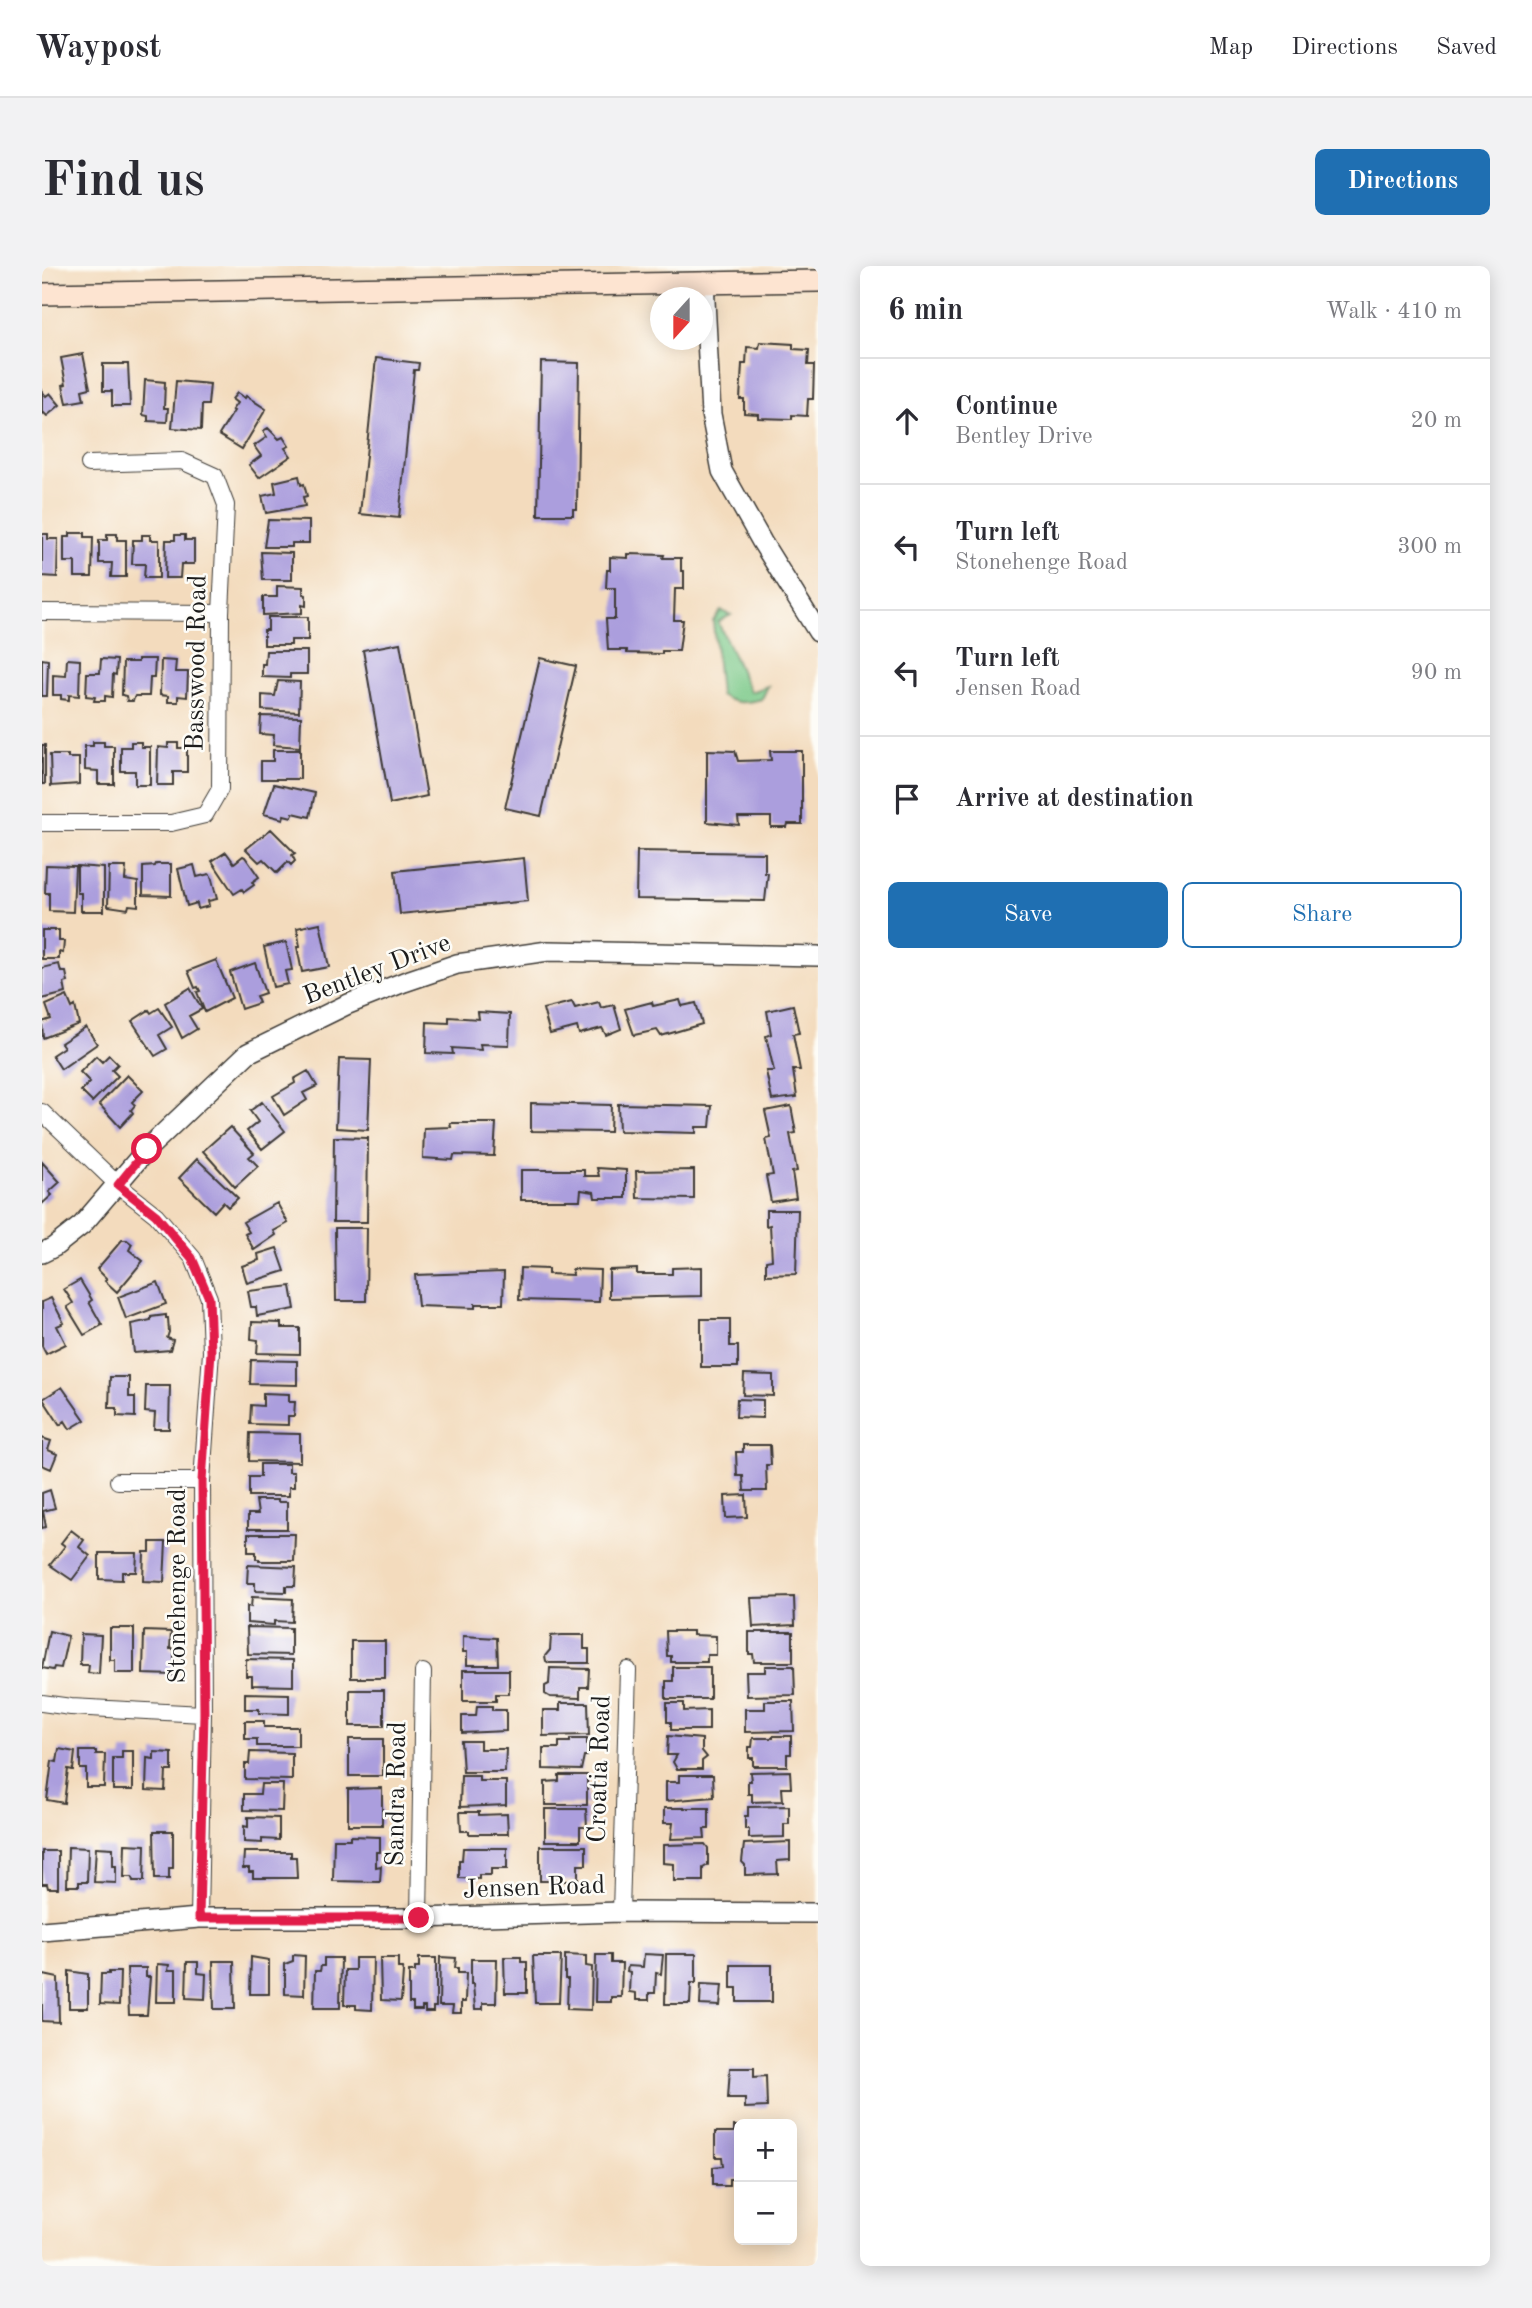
<!DOCTYPE html>
<html lang="en">
<head>
<meta charset="utf-8">
<style>
	:root { --surface:#fff; --page:#f2f2f3; --text:#2b2b33; --muted:#7c7c81; --line:#e1e1e2; --accent:#1f6fb2 }
	body { margin:0; font-family:"Old Standard TT",serif; background:var(--page); color:var(--text) }
	.controls { position:absolute; right:21px; bottom:21px; display:grid; overflow:hidden; border-radius:10px; box-shadow:0 4px 18px #0003 }
	.controls button { width:63px; height:63px; display:grid; place-items:center; padding:0; border:0; border-bottom:2px solid var(--line); background:var(--surface); color:var(--text); font:35px sans-serif }
	.compass { position:absolute; left:608px; top:21px; width:63px; height:63px; border-radius:50%; background:var(--surface); box-shadow:0 4px 18px #0003; rotate:201deg }
	.stop { position:absolute; width:21px; height:21px; margin:-16px; border:5px solid #e11d48; border-radius:50%; background:#fff }
	.stop.end { background:#e11d48; border-color:#fff; box-shadow:0 2px 7px #0008 }
	.list { margin:0; padding:0; list-style:none }
	h2 { display:flex; justify-content:space-between; align-items:center; height:91px; margin:0; padding:0 28px; font-size:30px }
	h2 small { font-size:23px; font-weight:400; color:var(--muted) }
	.list li { display:grid; grid-template-columns:46px 1fr auto; gap:21px; align-items:center; box-sizing:border-box; height:126px; padding:0 28px; border-top:2px solid var(--line) }
	.list b { display:block; font-size:26px; white-space:nowrap }
	.list p { margin:0; font-size:23px; white-space:nowrap; color:var(--muted) }
	.list em { font-size:23px; font-style:normal; color:var(--muted) }
	.actions { display:flex; gap:14px; padding:21px 28px }
	.actions a { flex:1; padding:16px 0; border:2px solid var(--accent); border-radius:10px; text-align:center; font-size:24px; color:var(--accent) }
	.actions .main { background:var(--accent); color:#fff }
	.icon { flex:none; width:38px; height:38px; fill:none; stroke:currentColor; stroke-width:2; stroke-linecap:round; stroke-linejoin:round }
	.map { position:relative; flex:none; width:776px; height:2000px; overflow:hidden; border-radius:10px }
	header { display:flex; align-items:center; gap:42px; box-sizing:border-box; height:98px; padding:0 35px; background:var(--surface); border-bottom:2px solid var(--line) }
	header strong { font-size:33px }
	nav { display:flex; gap:38px; margin-inline-start:auto; font-size:24px }
	.intro { display:flex; align-items:center; justify-content:space-between; box-sizing:border-box; height:168px; padding:0 42px }
	h1 { margin:0; font-size:49px }
	.button { padding:18px 32px; border-radius:10px; background:var(--accent); color:#fff; font-size:24px; font-weight:700 }
	main { display:flex; gap:42px; padding:0 42px }
	aside { flex:1; background:var(--surface); border-radius:10px; box-shadow:0 4px 18px #0003 }
	.map>svg:first-child { display:block }
</style>
</head>
<body>
<header>
<strong>Waypost</strong>
<nav><a>Map</a><a>Directions</a><a>Saved</a></nav>
</header>
<div class="intro"><h1>Find us</h1><a class="button">Directions</a></div>
<main>
<div class="map">
<svg width="776" height="2000" viewBox="0 0 776 2000">
	<rect width="100%" height="100%" fill="#fdfcf7"/>
	<filter id="ink" filterUnits="userSpaceOnUse"><feTurbulence type="fractalNoise" baseFrequency=".0143" numOctaves="2"/><feDisplacementMap in="SourceGraphic" scale="14" xChannelSelector="R" yChannelSelector="G"/><feConvolveMatrix kernelMatrix="1 2 1 2 8 2 1 2 1" color-interpolation-filters="sRGB"/></filter>
	<filter id="wash" filterUnits="userSpaceOnUse"><feTurbulence type="fractalNoise" baseFrequency=".00686" numOctaves="4" result="noise"/><feDisplacementMap in="SourceGraphic" scale="28" xChannelSelector="R" yChannelSelector="G"/><feGaussianBlur stdDeviation="1.57" result="paint"/><feColorMatrix in="noise" values="0 0 0 0 0 0 0 0 0 0 0 0 0 0 0 0 0 1.4 0 .05"/><feComposite in="paint" operator="in"/></filter>
	<g filter="url(#wash)">
		<rect width="100%" height="100%" fill="#f3dbbd"/>
		<!-- green -->
		<path fill="#7cc989" stroke="#4c7252" stroke-width="2" d="M679,345L689,349L676,356L708,426L726,420L720,433C704,437 693,439 678,429L671,355Z"/>
		<g id="blocks">
			<!-- building -->
			<path fill="#ab9edd" d="M718,76L751,78V83L767,84L766,99H772L771,133H766L765,150L750,149V153L716,152V148L702,147V133H698L700,98H704L705,81L717,82Z
				M41,88L48,122L40,124L42,134L25,137L21,119L24,118L19,92Z
				M334,92L377,97L376,104H372L357,252L318,248Z
				M499,96L537,97L535,243H531V249H496Z
				M61,98H86L88,140H70V125H61Z
				M103,114L123,116L122,142H126L125,156L106,155V150L101,149Z
				M134,115L168,118L166,139H160L159,164L130,162Z
				M0,125L4,130L8,127L18,139L5,150L2,147L0,148Z
				M195,127L203,132L204,130L224,143L200,183L177,169L192,145L190,144L195,137L190,133Z
				M226,162L237,173L241,171L247,180L243,182L249,190L217,212L207,199L219,190L212,180L225,171L221,165Z
				M257,210L259,219L262,218L265,230L261,231L263,240L224,247L220,230L234,227L232,216Z
				M226,254L267,255V277H250V281H222Z
				M28,267H43V271H51L50,311H33V296H22V271H28Z
				M0,268H6V273H16L15,311L0,310Z
				M65,268H75V274H84V311H69L70,297H57V274H65Z
				M100,269H108V274H117V312H102L103,298H90L91,274H100Z
				M133,269H143V274H152V298H139L138,312H123L124,274H133Z
				M219,286L250,287V314H221Z
				M586,288L622,289L621,292H639V305H642V323H633L632,354H641L637,385H620V388L585,387V384H566L564,353H573V322H564L565,304H568V291L586,292Z
				M235,320L261,321V328L264,329V340L260,339V347L221,349V331H235Z
				M226,351H266V374H249V379H222V364H226Z
				M358,377L385,530L348,538L321,384Z
				M224,385H265V408H248V412L220,411V398H223Z
				M498,392L534,400L499,550L463,542Z
				M0,393L6,394L5,430H0Z
				M25,393L38,394L37,430L27,429V434L19,433V429H11V409L24,410Z
				M59,393L75,394L74,409L71,408L70,431L63,430V435H52L53,431L44,430L45,407H58Z
				M96,393H113L112,412H108L107,430H93L91,435H85L84,430L80,429L81,396H96Z
				M119,394L134,395L133,406H146L145,431L136,430V436H126V430L118,429Z
				M236,415L258,416L257,446L220,444V429L233,430Z
				M219,450L259,451L258,481L231,479L232,469L218,468Z
				M51,476H62V480H72V518H56V505L43,504V480H51Z
				M89,476H99V481H108V519H93V505H79V481H89Z
				M126,477H136V482H145V506H131V519H115L116,481L126,482Z
				M0,479H3V518H0Z
				M231,484H258V513H219V495H231Z
				M665,484L693,485L696,495L729,494L728,485H760V558H746L745,561H729V551H696L697,559L665,556Z
				M8,489H26V492H37V518L9,520Z
				M232,518L273,527L268,551L251,547L250,551L242,549L241,553L222,548Z
				M229,563L253,587L250,589L253,595L249,599L246,596L235,607L221,593L217,596L204,583Z
				M595,585L723,587V607H726L723,635L594,633Z
				M184,586L192,597L201,590L203,591L217,611L210,616L212,619L202,626L200,623L192,628L170,595Z
				M482,592L486,635L358,648L353,605Z
				M114,598H129V630L101,629V601L113,600Z
				M4,599L33,600L31,646L7,645V627H3Z
				M152,599L155,611L167,608L169,610L175,633L166,635L167,640L156,643L155,637L145,640L136,603Z
				M35,600L62,602V645H39V627H35Z
				M67,601H84L83,614L96,616V640L87,639L86,643L66,640Z
				M278,657L287,701L260,706L255,681H258L255,662Z
				M0,664H17V675H22L21,687L17,686V693H0Z
				M244,676L250,704L243,705L246,718L231,721L222,681Z
				M174,694L190,732L163,746L155,726L158,725L156,721L153,722L146,705Z
				M213,697L223,727L214,730L217,737L199,743L188,706Z
				M17,698L19,706H24L26,716L22,717L24,727L0,733V702Z
				M148,722L160,743L147,750L155,763L140,772L123,737Z
				M25,730L30,742L33,740L37,758L1,772L0,756L9,753L4,739Z
				M638,734L640,740L654,737L660,758L619,770L615,764L592,769L583,743L610,736L611,740Z
				M530,736L533,742L557,736L559,742L572,739L579,763L564,769L560,762L537,768L535,761L508,768L501,743Z
				M751,739L757,767L751,768L758,804H751L755,831L730,834L724,805H732L724,770L729,768L725,745Z
				M117,742L130,761L117,769L125,783L113,790L90,755L107,744L109,747Z
				M436,746L468,748L467,779L438,778L439,784L410,782L411,788L384,787L385,756L407,757V751L437,753Z
				M44,761L55,778L19,803L10,789L22,781L19,777Z
				M67,789L76,798L70,804L76,810L50,836L39,825L48,816L38,806L54,790L60,796Z
				M297,793L329,794L326,864L294,862Z
				M266,805L275,820L261,827L265,834L242,849L231,830L253,817L252,813Z
				M85,809L101,825L90,836L93,839L89,844L91,847L78,861L57,838Z
				M220,836L243,865L220,883L205,865L216,856L208,845Z
				M489,837L569,839L568,866L489,865Z
				M576,838L670,840L668,861H654V867L577,865Z
				M749,840L754,867L748,868L755,905L750,906L754,932L729,936L724,910L731,909L724,873L729,872L723,845Z
				M408,857H454L452,890L412,889L411,894L381,892L382,862L409,861Z
				M188,861L212,887L207,891L216,900L193,921L161,885Z
				M292,871L326,872L325,956H291Z
				M155,893L196,932L186,941L181,936L172,946L137,912Z
				M0,896L18,916L7,926L10,929L0,938Z
				M555,902L584,904V932H553L552,926L539,924L538,934H479V904H542V910H557Z
				M652,904V933L595,932L594,905Z
				M235,937L246,957L232,965L234,969L212,984L203,968L207,966L201,956Z
				M724,944H756L754,1008L724,1009V995L730,994L728,959L724,960Z
				M293,962H325L324,1035H294Z
				M80,974H85L90,978L87,984L101,995L75,1026L63,1015L65,1013L55,1003Z
				M235,982L243,1005L205,1017L200,1000L217,994L216,988Z
				M660,1001V1030L567,1032V1004L595,1003V1008H630V1002Z
				M478,1002L506,1003V1008L531,1009L530,1003L558,1004L557,1036L477,1034Z
				M462,1006L461,1038H433V1042L376,1040L373,1009Z
				M38,1014L50,1034L47,1036L60,1059L42,1069L25,1041L31,1037L22,1023Z
				M116,1016L124,1038L84,1053L76,1031Z
				M249,1020L253,1043L215,1050L214,1041H209L206,1025Z
				M9,1032L22,1057L15,1060L24,1078L4,1088L0,1080V1036Z
				M124,1049V1052H126L127,1066L125,1072L131,1074L128,1084L92,1087L89,1058L109,1054V1051Z
				M659,1053H688V1080H696V1101H659Z
				M210,1056L239,1057V1062H258V1088L215,1087L216,1074L209,1073Z
				M209,1094L255,1095V1119L208,1118Z
				M702,1108L731,1109V1130L701,1129Z
				M68,1111H87V1131H93V1151L75,1150V1142H67Z
				M104,1120H128L127,1163H112L113,1147L103,1146Z
				M20,1121L43,1154L28,1163L23,1155L18,1159L1,1133Z
				M221,1127L247,1128V1136H253L252,1150H246V1159L208,1158L209,1139L221,1140Z
				M695,1133L721,1134V1152L694,1151Z
				M208,1167L258,1168V1196L207,1195Z
				M0,1172L9,1175L6,1184L15,1188L9,1203L0,1199Z
				M701,1179H728L729,1199H724L725,1225H702L701,1210H695L694,1186H701Z
				M218,1198H247V1206H252V1221H247V1230H207V1211H218Z
				M8,1224L13,1242L1,1245L4,1261L0,1262V1227Z
				M704,1229L705,1251L684,1252L683,1230Z
				M214,1234H236V1236H245V1263H206V1248H216Z
				M29,1264L42,1274L37,1281L48,1290L30,1314L8,1299L23,1280L19,1277Z
				M206,1268H253L252,1295H217V1293H214V1286H206Z
				M108,1276H124L122,1316L101,1315L102,1286H108Z
				M57,1287H95L94,1306H80V1314L57,1313Z
				M206,1299L254,1301L253,1320H244V1326L213,1325V1317H205Z
				M210,1331L251,1333L250,1356L232,1355V1359L205,1357V1340L209,1341Z
				M752,1331L753,1359L711,1361L709,1332Z
				M205,1361L249,1362V1389L206,1388Z
				M68,1362H92V1407H73V1394H68Z
				M7,1365L26,1370L19,1402L12,1401L11,1404L0,1402Z
				M102,1365L129,1366L128,1383H132V1409L101,1408Z
				M624,1365H651V1369L674,1370V1389H665V1396H629V1390H625Z
				M707,1366H751V1396H712L711,1388H707Z
				M39,1368L59,1369L57,1408L46,1407L47,1399H38Z
				M520,1369H542V1383H547V1397H507L504,1395L503,1390L508,1384L509,1370Z
				M421,1370L455,1372L456,1399H425V1386H421Z
				M309,1375H343V1412H309Z
				M204,1393L251,1394V1420L210,1419V1410H204Z
				M723,1400H752L753,1429L705,1430L704,1406H723Z
				M631,1401H668V1433H624V1415H631Z
				M508,1402L547,1403L546,1421H538V1432L508,1431L503,1428V1420L507,1418Z
				M421,1404H467V1428H454V1435H421Z
				M308,1424H342V1460H308Z
				M203,1427L247,1428V1448L217,1447V1443H203Z
				M723,1435H751L752,1465L703,1466V1443H723Z
				M518,1437H546L547,1469L501,1470V1444H518Z
				M625,1437H642V1445L667,1444V1464H629V1456H625Z
				M435,1440H450V1444H464V1465L420,1467V1450H434Z
				M203,1455H222V1461H256V1480H215V1473H203Z
				M626,1470L660,1473V1485L665,1491L660,1495V1503H635L631,1496L635,1489H625Z
				M731,1470H749V1488H745V1500H711V1492H707V1481H710L711,1472H731Z
				M307,1473H341V1510H307Z
				M528,1473H545V1490H542L539,1504L501,1503V1482H517V1476H528Z
				M419,1475H438V1483H464L463,1506H421Z
				M17,1483L33,1486L31,1504L26,1503L22,1537L5,1534L10,1495L15,1496Z
				M38,1485H54V1488H63L62,1521H44V1503H38Z
				M80,1485H91V1524H71V1492H80Z
				M112,1486L130,1487V1505H124L123,1525L104,1524L105,1492L112,1493Z
				M208,1486L250,1487V1514L203,1513V1498H207Z
				M748,1505L749,1522H740L741,1535L710,1536V1528H706V1515H709L708,1506Z
				M517,1509H545V1539H503V1516L517,1515Z
				M637,1509H671L672,1531L624,1535V1516H637Z
				M419,1510H437V1515H464V1539L418,1541Z
				M219,1518H241L240,1545L202,1544V1528H218Z
				M340,1522V1559H306V1523Z
				M747,1540V1558H742V1571L707,1572V1563H703V1550H706V1541Z
				M622,1542H667V1563H662L663,1572L629,1573L631,1557H622Z
				M503,1543H544L545,1561H538V1575H503Z
				M418,1546H437V1549L465,1548L466,1568H427V1565H419Z
				M206,1551L237,1552V1574L220,1573V1577L202,1576V1560L206,1561Z
				M112,1565H131V1602H127V1613H113Z
				M308,1570L338,1571V1586H334V1601L339,1600L338,1616L291,1615L292,1573H308Z
				M748,1576V1594L735,1595L736,1608L703,1609V1599L700,1596L702,1578Z
				M83,1578L103,1579L102,1615H91L90,1611H82Z
				M663,1578L666,1582V1599L661,1602V1615H632V1598L621,1597V1579Z
				M498,1580H544V1599H536V1615H498Z
				M26,1581L46,1582L45,1616H37V1620H25Z
				M54,1581L71,1582V1600H74V1617L52,1616Z
				M421,1582H465V1603H449V1609H437V1613L417,1612V1594H420Z
				M0,1585H16V1622H6L5,1618H0Z
				M202,1586H249V1591H254L255,1612H211V1606H207V1602H201Z
				M602,1688L621,1689L619,1708L614,1707L613,1727H607V1734H594V1727L587,1726L588,1706L585,1705L586,1700L601,1701Z
				M624,1688H654V1717H649L648,1738H623Z
				M251,1689L263,1690L262,1729L243,1728V1698L251,1695Z
				M523,1689L544,1690V1700L550,1701L549,1744L525,1743L526,1713H523Z
				M554,1689H569V1697H580L579,1731H569V1736H553Z
				M491,1690H519L517,1737H493Z
				M209,1691L227,1694V1728H208Z
				M398,1691L414,1692L413,1702H416V1707H424L423,1736H419V1747H410L411,1740H397Z
				M462,1691H479V1696H485V1727H463Z
				M282,1692H299L298,1742H272L273,1705H278L279,1700H282Z
				M313,1692H331L330,1744L314,1743V1739H302L303,1704H313Z
				M338,1692H356V1702H360L361,1706L359,1735L339,1734Z
				M377,1692H394V1741H391V1746H383V1741H380V1744H371V1737H367V1706H373V1702H377Z
				M429,1693H455L454,1737H441V1743H433L431,1718H429Z
				M171,1695H192L193,1743H172Z
				M145,1696H156V1707L164,1708L163,1733L144,1732Z
				M115,1698L127,1699L126,1704H134V1736H114Z
				M689,1699H730V1736H695V1722H689Z
				M85,1702H104V1711H108L105,1749H87Z
				M27,1705L46,1708V1742H27Z
				M67,1706H78L77,1739L58,1738L59,1708H67Z
				M2,1709L16,1712L17,1756L0,1755V1711Z
				M659,1718L680,1719L678,1740L658,1739Z
				M688,1802H712V1811L724,1810L725,1841L703,1842V1832H686Z
				M692,1860H697V1913H687V1920H674V1918H671V1901L681,1900L680,1891H673V1866H692Z"/>
		</g>
	</g>
	<g filter="url(#ink)">
		<use href="#blocks" fill-opacity="0" stroke="#3c3934" stroke-width="2"/>
		<g fill="none" stroke-linecap="round" stroke-linejoin="round">
			<defs>
				<path id="minor" d="M0,346L179,347
					M0,557H129L163,549L178,523L179,347L184,239L173,210L140,195L47,198
					M0,846L76,919L114,949L151,992L167,1032L169,1086L160,1215L161,1448L157,1652
					M76,1215H160
					M0,1437L29,1441L161,1448
					M579,1646L586,1404
					M377,1652L381,1406"/>
				<path id="tertiary" d="M662,16L669,148L680,205L720,276L776,366
					M0,987L12,981L40,959L105,883L206,787L304,739L362,716L415,698L506,685L776,690
					M0,1665L157,1652H377L579,1646L776,1647"/>
				<path id="secondary" d="M0,28L776,15"/>
			</defs>
			<!-- minor casing -->
			<use href="#minor" stroke="#3c3934" stroke-width="18"/>
			<!-- tertiary casing -->
			<use href="#tertiary" stroke="#3c3934" stroke-width="22"/>
			<!-- secondary casing -->
			<use href="#secondary" stroke="#3c3934" stroke-width="24"/>
			<!-- minor -->
			<use href="#minor" stroke="#fff" stroke-width="16"/>
			<!-- tertiary -->
			<use href="#tertiary" stroke="#fff" stroke-width="19"/>
			<!-- secondary -->
			<use href="#secondary" stroke="#fde4d1" stroke-width="21"/>
		</g>
	</g>
	<g fill="none" stroke-linecap="round" stroke-linejoin="round" filter="url(#ink)">
		<!-- route -->
		<path stroke="#e11d48" stroke-width="9" d="M105,883L76,919L114,949L150,992L167,1032L169,1086L160,1215L162,1448L157,1652H377"/>
	</g>
	<g text-anchor="middle" dominant-baseline="central" stroke-width="5" stroke-linejoin="round" paint-order="stroke">
		<!-- street labels -->
		<g font-size="26" fill="#1c1c1c" stroke="#fdfcf7">
			<text transform="translate(155 397) rotate(-89)">Basswood Road</text>
			<text transform="translate(335 704) rotate(-21)">Bentley Drive</text>
			<text transform="translate(136 1320) rotate(-90)">Stonehenge Road</text>
			<text transform="translate(558 1503) rotate(-88)">Croatia Road</text>
			<text transform="translate(355 1528) rotate(-89)">Sandra Road</text>
			<text transform="translate(492 1622) rotate(-2)">Jensen Road</text>
		</g>
	</g>
</svg>
<div class="controls">
<button>+</button>
<button>−</button>
</div>
<svg class="compass" viewBox="-18 -18 36 36"><path d="M0-13l5 13h-10z" fill="#e53935"/><path d="M0 13l5-13h-10z" fill="#7c7c81"/></svg>
<div class="stop" style="left:105px;top:883px"></div>
<div class="stop end" style="left:377px;top:1652px"></div>
</div>
<aside>
<h2>6 min<small>Walk · 410 m</small></h2>
<ul class="list">
<li><svg class="icon" aria-label="ahead" viewBox="0 0 24 24"><path d="M12 20V5M6 11l6-6 6 6"/></svg><div><b>Continue</b><p>Bentley Drive</p></div><em>20 m</em></li>
<li><svg class="icon" aria-label="left" viewBox="0 0 24 24"><path d="M17 20v-9H6M10 6l-5 5 5 5"/></svg><div><b>Turn left</b><p>Stonehenge Road</p></div><em>300 m</em></li>
<li><svg class="icon" aria-label="left" viewBox="0 0 24 24"><path d="M17 20v-9H6M10 6l-5 5 5 5"/></svg><div><b>Turn left</b><p>Jensen Road</p></div><em>90 m</em></li>
<li><svg class="icon" aria-label="arrive" viewBox="0 0 24 24"><path d="M6 21V4h12l-3 4 3 4H6"/></svg><div><b>Arrive at destination</b></div></li>
</ul>
<div class="actions"><a class="main">Save</a><a>Share</a></div>
</aside>
</main>
</body>
</html>
